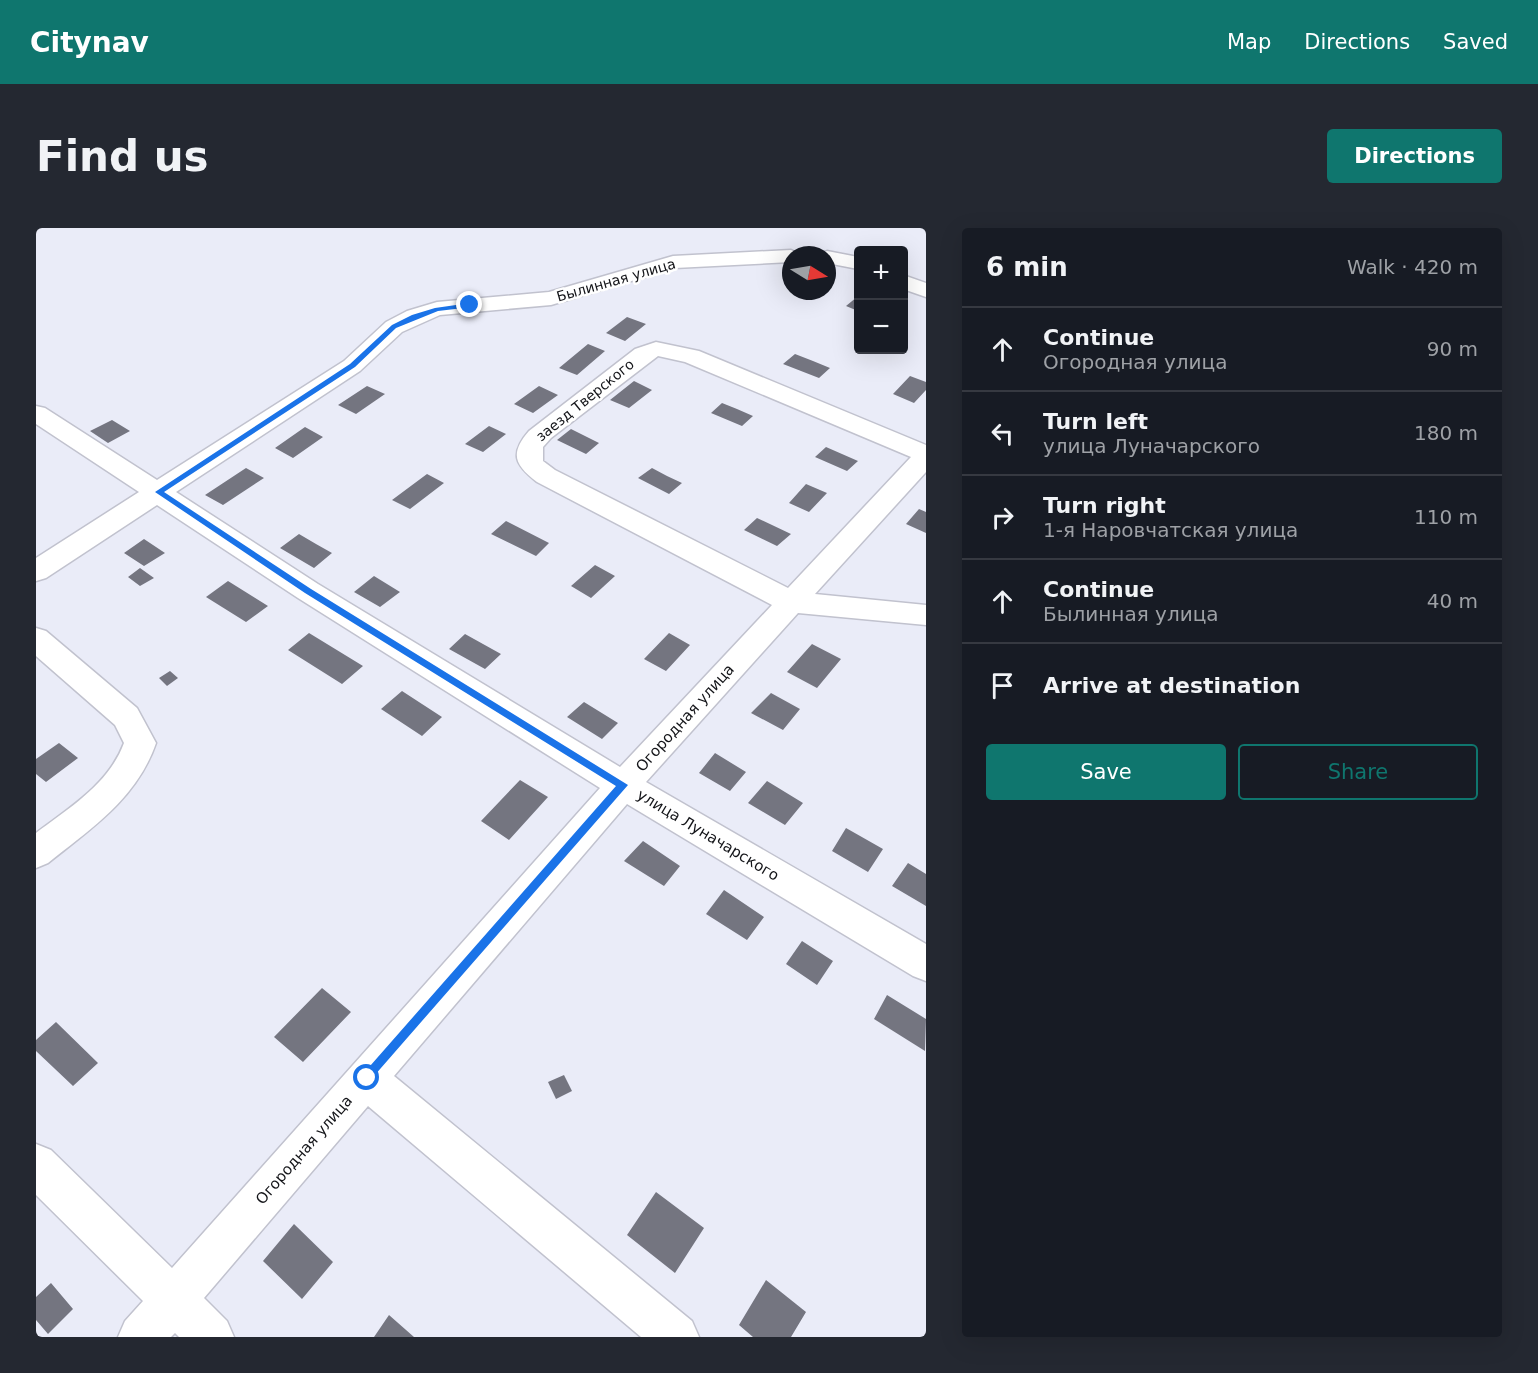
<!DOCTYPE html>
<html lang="en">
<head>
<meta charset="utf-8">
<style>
	:root { --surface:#171b24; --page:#242831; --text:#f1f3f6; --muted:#9ea1a6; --line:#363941; --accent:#0f766e }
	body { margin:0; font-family:"DejaVu Sans",sans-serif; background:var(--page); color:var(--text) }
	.controls { position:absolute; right:18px; top:18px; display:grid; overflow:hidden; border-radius:6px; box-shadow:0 6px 24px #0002 }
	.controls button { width:54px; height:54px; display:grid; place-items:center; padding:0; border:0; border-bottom:2px solid var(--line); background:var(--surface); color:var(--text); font:30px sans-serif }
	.compass { position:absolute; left:746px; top:18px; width:54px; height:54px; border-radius:50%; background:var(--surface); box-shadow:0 6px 24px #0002; rotate:101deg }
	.stop { position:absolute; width:18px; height:18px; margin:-14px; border:4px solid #1a73e8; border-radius:50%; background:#fff }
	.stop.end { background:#1a73e8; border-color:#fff; box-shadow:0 2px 6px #0008 }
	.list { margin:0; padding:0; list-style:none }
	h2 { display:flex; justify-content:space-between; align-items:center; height:78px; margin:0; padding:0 24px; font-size:26px }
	h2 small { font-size:20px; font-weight:400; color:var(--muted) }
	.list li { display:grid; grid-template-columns:39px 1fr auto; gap:18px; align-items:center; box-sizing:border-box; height:84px; padding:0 24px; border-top:2px solid var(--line) }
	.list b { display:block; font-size:22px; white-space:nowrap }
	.list p { margin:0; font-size:20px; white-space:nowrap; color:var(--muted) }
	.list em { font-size:20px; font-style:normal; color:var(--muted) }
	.actions { display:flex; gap:12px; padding:18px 24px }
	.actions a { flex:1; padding:14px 0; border:2px solid var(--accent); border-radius:6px; text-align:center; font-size:21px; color:var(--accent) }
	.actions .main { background:var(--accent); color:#fff }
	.icon { flex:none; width:33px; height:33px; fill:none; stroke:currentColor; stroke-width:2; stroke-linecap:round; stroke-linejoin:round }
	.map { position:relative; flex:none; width:890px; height:1109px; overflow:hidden; border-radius:6px }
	header { display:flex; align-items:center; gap:36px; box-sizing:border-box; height:84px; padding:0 30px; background:var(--accent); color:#fff }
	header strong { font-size:28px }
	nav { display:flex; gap:33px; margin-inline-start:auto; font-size:21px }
	.intro { display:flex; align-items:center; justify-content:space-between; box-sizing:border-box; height:144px; padding:0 36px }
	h1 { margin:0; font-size:42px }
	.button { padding:15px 27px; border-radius:6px; background:var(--accent); color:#fff; font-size:21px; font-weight:700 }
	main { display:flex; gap:36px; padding:0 36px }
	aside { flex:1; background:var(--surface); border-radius:6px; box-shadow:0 6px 24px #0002 }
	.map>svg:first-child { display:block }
</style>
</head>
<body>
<header>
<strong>Citynav</strong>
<nav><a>Map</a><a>Directions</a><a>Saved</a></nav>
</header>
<div class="intro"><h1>Find us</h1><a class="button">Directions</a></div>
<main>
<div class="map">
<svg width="890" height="1109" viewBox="0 0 890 1109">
	<rect width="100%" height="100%" fill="#eaecf8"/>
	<!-- building -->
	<path fill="#747580" d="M821,69L822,70V83L810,78Z
		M591,89L610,96L589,113L570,105Z
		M552,116L569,123L541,147L523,140Z
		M759,126L777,133L794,140L783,150L747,136Z
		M874,148L890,154V162L878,175L857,166Z
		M598,153L616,162L593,180L574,172Z
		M331,158L349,166L320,186L302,177Z
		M503,158L522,167L497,185L478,176Z
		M686,175L701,181L717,188L706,198L675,185Z
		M76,192L94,203L72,215L54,203Z
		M453,198L470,206L447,224L429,216Z
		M269,199L287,209L257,230L239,220Z
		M535,201L563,215L550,226L521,212Z
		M790,219L822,233L811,243L779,229Z
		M210,240L228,250L187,277L169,267Z
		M616,240L631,248L646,255L633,266L602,250Z
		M391,246L408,255L374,281L356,272Z
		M770,256L791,265L773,284L753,275Z
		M883,281L890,284V305L870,296Z
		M721,290L755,306L741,318L708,302Z
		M470,293L513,315L500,328L455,306Z
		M263,306L280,316L296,325L278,340L244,320Z
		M108,311L129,325L108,338L88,325Z
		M559,337L579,348L555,370L535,358Z
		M104,340L118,350L104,358L92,349Z
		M338,348L364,364L344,379L318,364Z
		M192,353L232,378L210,394L170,369Z
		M273,405L327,438L306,456L252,422Z
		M633,405L654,417L630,443L608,431Z
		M429,406L465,426L449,441L413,421Z
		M776,416L805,431L781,460L751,444Z
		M134,443L142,450L131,458L123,450Z
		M366,463L406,489L386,508L345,481Z
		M735,465L764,481L747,502L715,485Z
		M548,474L582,495L566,511L531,489Z
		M23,515L42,530L10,554L0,546V531Z
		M679,525L710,544L694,563L663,545Z
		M484,552L512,569L473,612L445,593Z
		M731,553L767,575L749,597L712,575Z
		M810,600L847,621L832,644L796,623Z
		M607,613L644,638L628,658L588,633Z
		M872,635L890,646V678L856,658Z
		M688,662L728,689L711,712L670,686Z
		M766,713L797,733L781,757L750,736Z
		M286,760L315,784L267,834L238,809Z
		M851,767L890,791L889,823L838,791Z
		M20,794L62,835L37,858L0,823V812Z
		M528,847L536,863L520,871L512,854Z
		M620,964L668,1000L639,1045L591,1007Z
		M258,996L297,1034L266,1071L227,1033Z
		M730,1052L770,1084L755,1109H717L703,1097Z
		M15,1055L37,1081L12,1106L0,1092V1069Z
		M353,1087L378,1109H338Z"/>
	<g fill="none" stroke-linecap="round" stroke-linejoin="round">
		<defs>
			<path id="minor" d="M755,22L765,27H755V34L639,40L515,77L404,87L366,104L324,143L140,264L282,356L584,539L736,377L501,254C479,237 473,226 493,203L599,121L620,114L663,123L890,217V244L779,366L890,377V397L762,385L610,554L890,716V753L877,748L591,576L358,848L656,1093L663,1109H605L332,878L168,1070L191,1093L198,1109H143L139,1105L135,1109H82L89,1093L107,1073L0,967V916L15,922L136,1040L564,560L262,370L121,277L10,350L0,353V330L103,264L0,196V178L9,180L121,252L308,133L350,94L371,83L401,74L513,64L637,28ZM622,128L649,134L875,229L752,360L519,242L507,233V219L515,210Z
				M791,23L822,29V41L791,35V27H782Z
				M867,47L890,55V69L867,61Z
				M0,400L10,403L101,480L120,515C101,570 56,600 12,635L0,640V605C33,580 73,556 88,515L79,497L0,428Z"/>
		</defs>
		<!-- minor casing -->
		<use href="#minor" stroke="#c1c2ce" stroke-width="3"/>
		<!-- minor -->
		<use href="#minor" fill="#fff" fill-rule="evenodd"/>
	</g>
	<!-- route -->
	<path fill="#1a73e8" d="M434,75L436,79L402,83L360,100L319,139L128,264L275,361L592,557L331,856L325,850L327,846L580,558L269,365L119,264L314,136L356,97L376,87L399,80Z"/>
	<g text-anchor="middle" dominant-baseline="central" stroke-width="5" stroke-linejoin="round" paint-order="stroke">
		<!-- far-street labels -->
		<g font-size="14" fill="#131418" stroke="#fff">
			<text transform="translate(580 52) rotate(-16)">Былинная улица</text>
			<text transform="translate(549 172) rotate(-39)">заезд Тверского</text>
		</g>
		<!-- street labels -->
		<g font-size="15" fill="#131418" stroke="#fff">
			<text transform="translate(649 490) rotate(-48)">Огородная улица</text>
			<text transform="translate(672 607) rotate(31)">улица Луначарского</text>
			<text transform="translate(268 922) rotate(-49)">Огородная улица</text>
		</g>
	</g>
</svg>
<div class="controls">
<button>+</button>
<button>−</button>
</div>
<svg class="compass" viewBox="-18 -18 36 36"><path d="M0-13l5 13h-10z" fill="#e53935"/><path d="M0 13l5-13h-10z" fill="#9ea1a6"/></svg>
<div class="stop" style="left:331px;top:850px"></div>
<div class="stop end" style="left:434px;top:77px"></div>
</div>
<aside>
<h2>6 min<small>Walk · 420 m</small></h2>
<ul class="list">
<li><svg class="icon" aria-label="ahead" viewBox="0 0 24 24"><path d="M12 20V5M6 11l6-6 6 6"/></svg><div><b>Continue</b><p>Огородная улица</p></div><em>90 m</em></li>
<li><svg class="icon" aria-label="left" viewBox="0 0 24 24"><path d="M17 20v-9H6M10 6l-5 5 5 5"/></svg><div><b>Turn left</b><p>улица Луначарского</p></div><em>180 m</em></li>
<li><svg class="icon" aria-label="right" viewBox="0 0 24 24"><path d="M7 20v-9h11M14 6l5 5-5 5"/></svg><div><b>Turn right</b><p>1-я Наровчатская улица</p></div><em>110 m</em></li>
<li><svg class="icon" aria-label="ahead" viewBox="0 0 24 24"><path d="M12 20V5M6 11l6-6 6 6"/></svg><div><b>Continue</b><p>Былинная улица</p></div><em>40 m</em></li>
<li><svg class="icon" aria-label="arrive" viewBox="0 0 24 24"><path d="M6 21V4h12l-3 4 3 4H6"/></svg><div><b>Arrive at destination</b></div></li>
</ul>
<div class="actions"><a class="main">Save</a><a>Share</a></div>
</aside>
</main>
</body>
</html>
